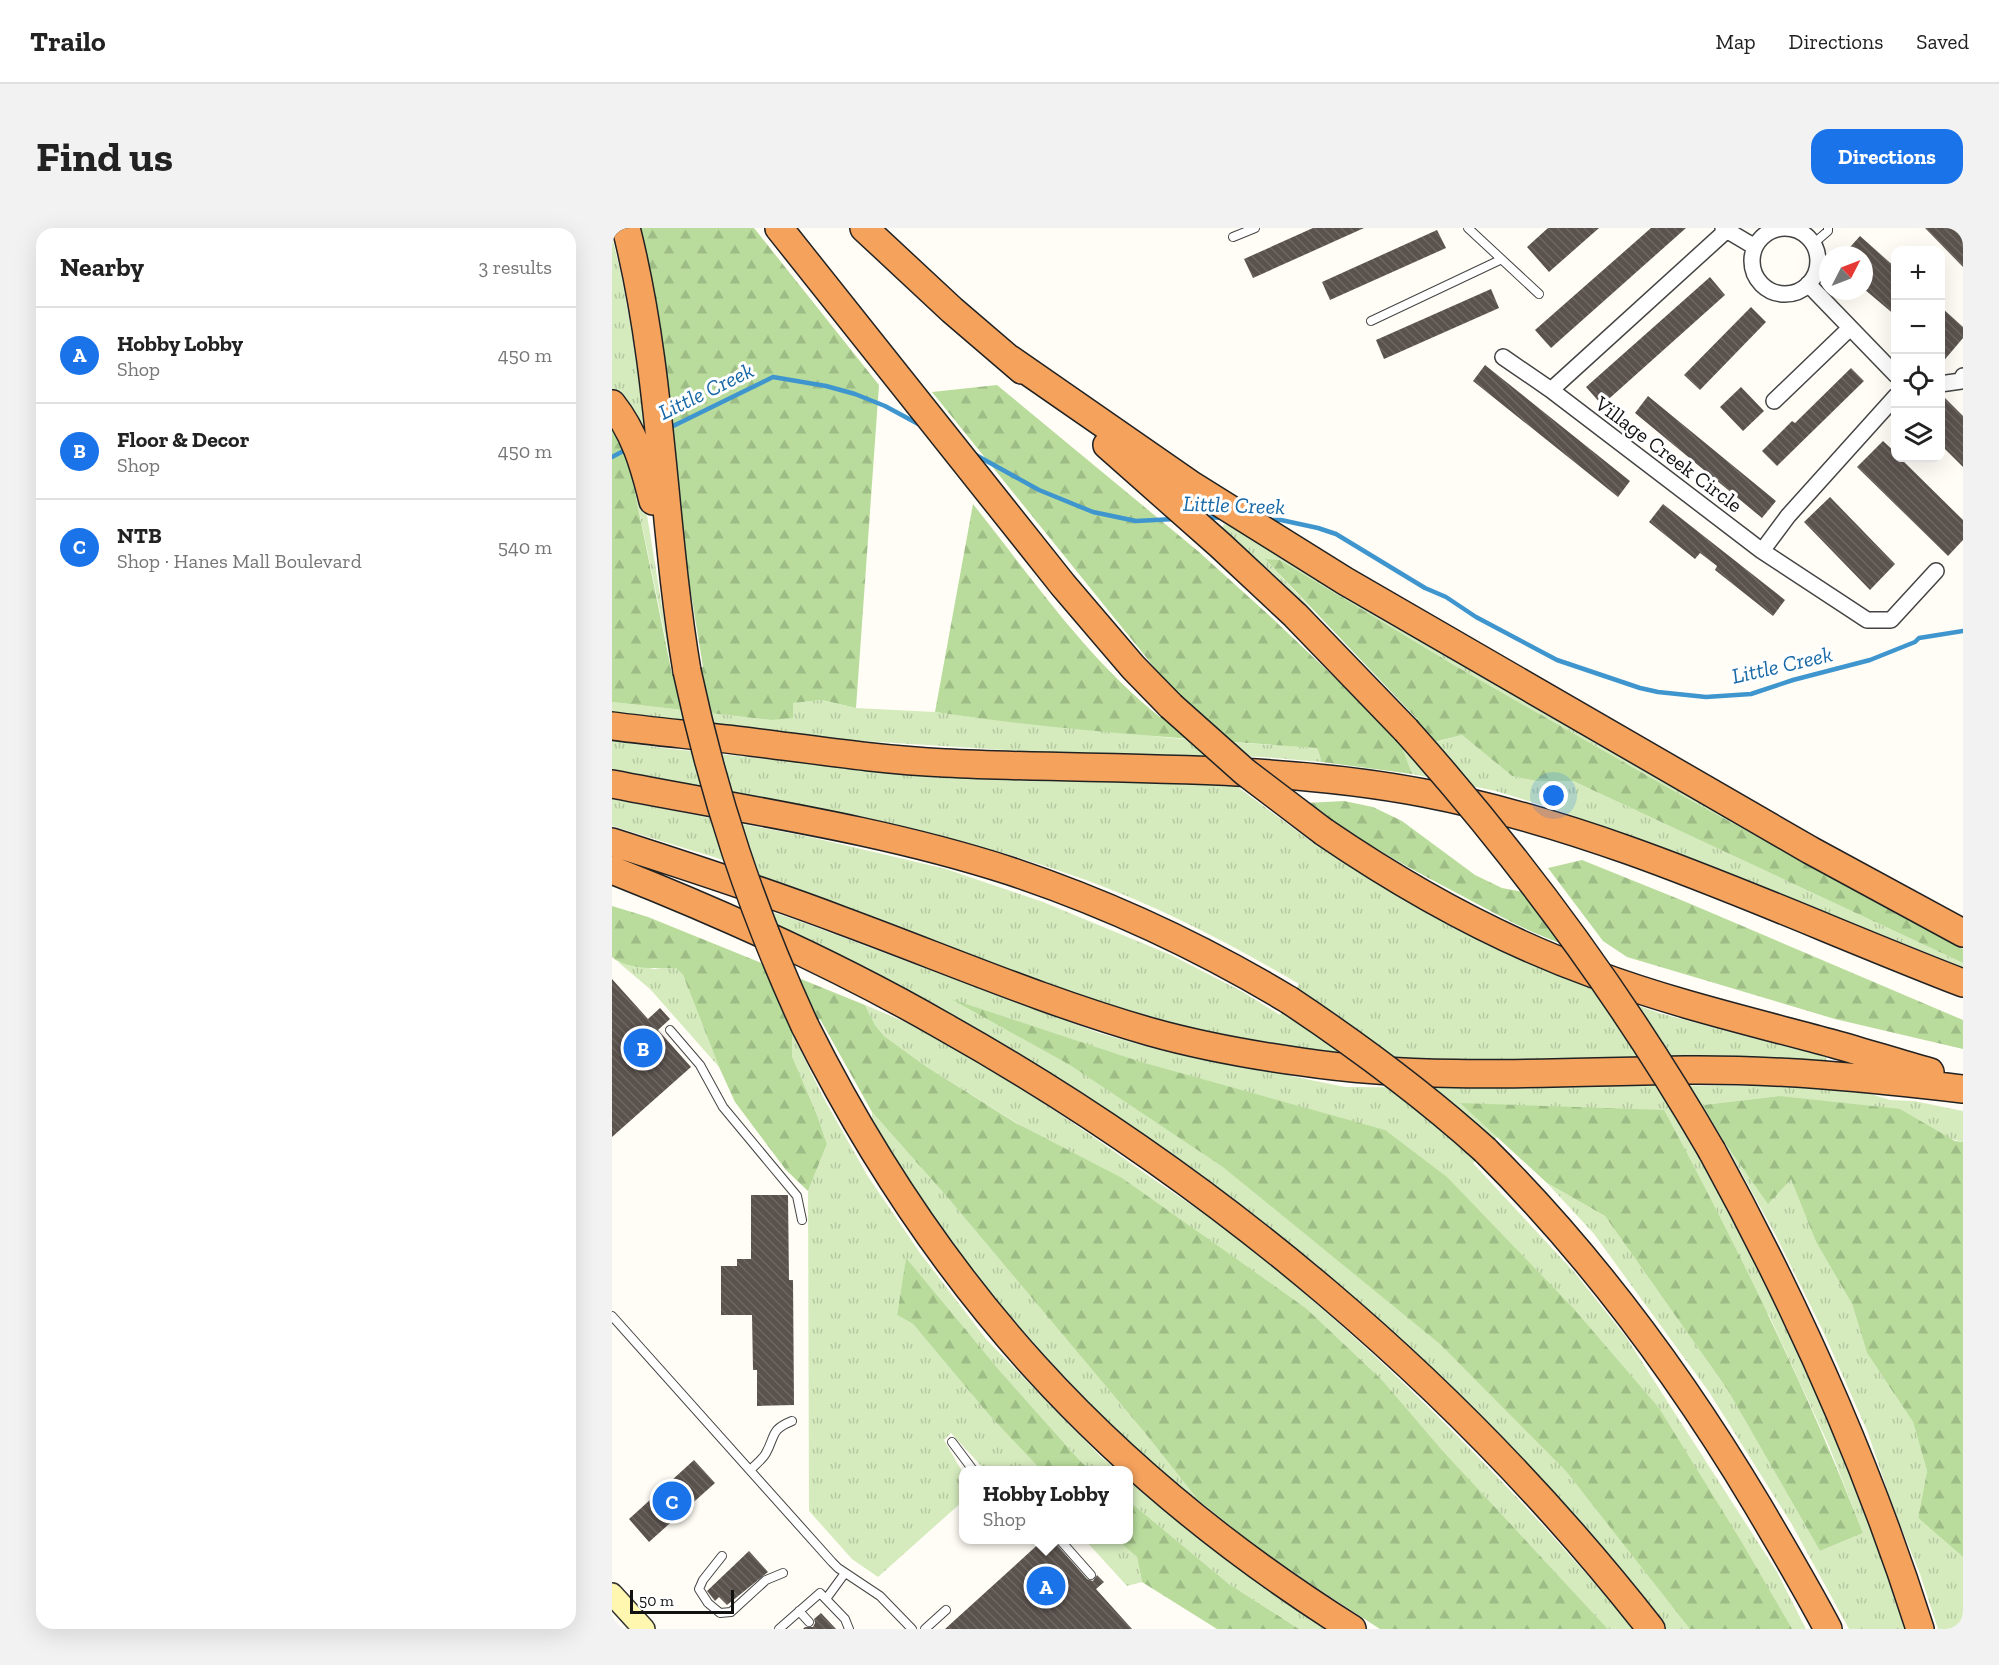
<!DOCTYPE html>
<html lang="en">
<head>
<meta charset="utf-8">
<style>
	:root { --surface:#fff; --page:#f2f2f2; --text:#222; --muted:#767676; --line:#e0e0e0; --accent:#1a73e8 }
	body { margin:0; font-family:"Zilla Slab",serif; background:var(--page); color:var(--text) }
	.controls { position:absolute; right:18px; top:18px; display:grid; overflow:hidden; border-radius:12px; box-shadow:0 6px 24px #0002 }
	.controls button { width:54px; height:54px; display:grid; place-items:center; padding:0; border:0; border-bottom:2px solid var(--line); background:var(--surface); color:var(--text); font:30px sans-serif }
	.compass { position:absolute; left:1207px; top:18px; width:54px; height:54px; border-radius:50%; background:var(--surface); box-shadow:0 6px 24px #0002; rotate:48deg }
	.scale { position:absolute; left:18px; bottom:15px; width:104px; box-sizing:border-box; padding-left:6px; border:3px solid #111; border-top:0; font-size:16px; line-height:21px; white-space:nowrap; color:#111; -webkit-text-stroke:4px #fff; paint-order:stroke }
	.you { position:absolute; left:942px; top:568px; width:21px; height:21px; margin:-15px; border:4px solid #fff; border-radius:50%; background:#1a73e8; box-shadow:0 0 0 9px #1a73e833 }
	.badge { display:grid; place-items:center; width:39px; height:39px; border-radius:50%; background:var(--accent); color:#fff; font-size:20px; font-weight:700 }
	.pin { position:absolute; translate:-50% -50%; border:3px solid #fff; box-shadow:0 2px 6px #0006 }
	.popup { position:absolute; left:347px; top:1238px; width:174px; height:78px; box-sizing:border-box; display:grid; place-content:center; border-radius:12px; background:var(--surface); filter:drop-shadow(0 2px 4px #0005); font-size:20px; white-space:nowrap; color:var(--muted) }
	.popup b { font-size:22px; color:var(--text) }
	.popup::after { content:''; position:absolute; left:50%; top:100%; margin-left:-12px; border:12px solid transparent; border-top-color:var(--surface) }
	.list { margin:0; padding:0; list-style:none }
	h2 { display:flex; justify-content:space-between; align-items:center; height:78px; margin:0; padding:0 24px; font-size:26px }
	h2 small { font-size:20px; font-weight:400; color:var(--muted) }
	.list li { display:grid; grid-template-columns:39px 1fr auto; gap:18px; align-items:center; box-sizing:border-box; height:96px; padding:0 24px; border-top:2px solid var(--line) }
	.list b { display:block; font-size:22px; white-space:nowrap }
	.list p { margin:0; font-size:20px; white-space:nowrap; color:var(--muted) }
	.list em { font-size:20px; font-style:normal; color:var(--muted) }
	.icon { flex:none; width:33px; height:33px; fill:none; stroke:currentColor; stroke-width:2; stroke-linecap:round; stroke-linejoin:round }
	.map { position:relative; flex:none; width:1351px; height:1401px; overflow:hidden; border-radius:18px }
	header { display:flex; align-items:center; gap:36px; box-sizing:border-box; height:84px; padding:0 30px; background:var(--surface); border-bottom:2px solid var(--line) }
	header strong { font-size:28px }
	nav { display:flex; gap:33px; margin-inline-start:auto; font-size:21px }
	.intro { display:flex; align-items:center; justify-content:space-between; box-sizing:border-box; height:144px; padding:0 36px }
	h1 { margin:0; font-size:42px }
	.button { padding:15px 27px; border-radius:18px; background:var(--accent); color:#fff; font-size:21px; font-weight:700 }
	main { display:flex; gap:36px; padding:0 36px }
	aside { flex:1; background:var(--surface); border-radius:18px; box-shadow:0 6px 24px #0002 }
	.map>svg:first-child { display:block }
</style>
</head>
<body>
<header>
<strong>Trailo</strong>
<nav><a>Map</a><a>Directions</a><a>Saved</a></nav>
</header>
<div class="intro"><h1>Find us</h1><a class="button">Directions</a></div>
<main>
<aside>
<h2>Nearby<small>3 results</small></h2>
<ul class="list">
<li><span class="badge">A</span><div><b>Hobby Lobby</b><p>Shop</p></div><em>450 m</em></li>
<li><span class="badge">B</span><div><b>Floor &amp; Decor</b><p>Shop</p></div><em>450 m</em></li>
<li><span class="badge">C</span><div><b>NTB</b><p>Shop · Hanes Mall Boulevard</p></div><em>540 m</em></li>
</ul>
</aside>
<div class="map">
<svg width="1351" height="1401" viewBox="0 0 1351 1401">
	<defs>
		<pattern id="grass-tufts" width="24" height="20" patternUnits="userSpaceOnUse" patternTransform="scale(1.5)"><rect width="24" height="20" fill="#d5ebbd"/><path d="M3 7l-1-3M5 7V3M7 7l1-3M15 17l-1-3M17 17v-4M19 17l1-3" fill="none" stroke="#b6c8a1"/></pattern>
		<pattern id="forest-firs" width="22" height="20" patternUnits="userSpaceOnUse" patternTransform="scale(1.5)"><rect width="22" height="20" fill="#b9dc9c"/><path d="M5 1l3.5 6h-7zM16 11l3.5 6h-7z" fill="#9ebc85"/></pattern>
		<pattern id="building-back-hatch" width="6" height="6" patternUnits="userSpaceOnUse" patternTransform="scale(1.5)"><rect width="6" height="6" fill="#5a524d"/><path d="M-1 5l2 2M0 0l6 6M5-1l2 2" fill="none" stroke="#6d6662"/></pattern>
	</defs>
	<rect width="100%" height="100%" fill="#fffdf5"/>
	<!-- grass -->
	<path fill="url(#grass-tufts)" d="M0,9C16,71 25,133 32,196L25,199L0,163Z
		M0,186L34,281L61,446L18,240L6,210Z
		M612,296L618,297L1351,713V721L1071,568L842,437L668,332H654L703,385L610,300Z
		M210,472L244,480L323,484L367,490L560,510L705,520L710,534L651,529L424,524L251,513L236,515L0,486V474L159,492L180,475Z
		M850,507L900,548L924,553H961L1351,735V739L1038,615L942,581L884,563L800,546L791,523Z
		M0,513L51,520L250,541L619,554L704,617L836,697L980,761L1047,785L1214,829L1215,837L852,836L728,830L608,811L456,768L195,667L105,630L0,598V571L198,609L334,641L431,674L559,727L631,764L668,787L687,756C619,716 548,679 474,652C321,597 159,572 0,541Z
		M126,673L187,693L487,805L540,820L733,859L897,860L1007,857L1181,858L1252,864L1278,872L1302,873L1351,883V914L1167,868L1091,877L1156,975L1179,950L1204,1014L1240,1076L1255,1125L1301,1194L1315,1243L1306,1290L1351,1329V1401H1326L1308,1346L1281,1279L1256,1205L1211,1103L1163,1006L1113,915L1090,928L1199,1138L1267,1307L1296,1401H1237L1179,1295L1097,1164L982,1006L935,955L993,988L1115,1161L1208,1323L1251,1305L1217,1218L1157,1087L849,876L886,908L861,935L963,1045L1014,1109L1165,1344L1194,1401H1052L792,1118L703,1035L614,967L534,911L239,735L127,677Z
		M6,734L42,741L64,740L71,747L107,839L38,761Z
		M253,777C273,786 294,793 313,804C386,844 456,890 524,939C562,966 602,991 638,1020C779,1134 905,1263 1022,1401H996L830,1222L771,1153L695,1081L612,1024L315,839L272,808L263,797Z
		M180,805L211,869L255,947L308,1025L374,1111L489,1229L506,1242H480L470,1235L388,1143L294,1031L285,1087L301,1096L378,1188L429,1242H373L339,1205L332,1212L351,1245V1273L266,1349L240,1331L197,1283L196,963L215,916L205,887L180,828Z
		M260,884L336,970L533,1205L586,1272L582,1275C499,1199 423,1123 354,1034C319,989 290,941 260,894Z
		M516,1251L633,1343L716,1401H687L617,1356L517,1273Z
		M473,1312H505L525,1329L530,1354L515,1358Z"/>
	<!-- forest -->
	<path fill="url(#forest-firs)" d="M27,0H142L267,157L244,480L210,472L181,475V490L159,492L0,474V200L6,210L18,240L60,446L91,439L77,353L55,159Z
		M385,157L587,324L660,390L785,509L805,491L653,331L668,332L842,437L1071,568L1351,721V735L961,553H924L900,548L850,507L791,522L800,546L710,534L705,520C577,511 449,503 323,484L361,276C420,350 474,430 548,489L567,470L320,164Z
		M732,573L761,579L790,593L863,647L890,660L911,664L951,716C918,705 886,687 856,671C801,642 745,612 694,575Z
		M970,632L1074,674L1351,792V821L1223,791L1015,729L991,713L936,640Z
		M0,678L36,689L253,777L263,797L272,808L315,839L404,895L510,950L695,1081L771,1153L830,1222L996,1401H768L700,1357L641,1316L586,1272L533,1205L336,970L260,884L208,791L180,805V828L205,887L215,916L196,963L174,942L123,874L107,839L71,747L64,740C46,741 13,741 0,729Z
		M339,771L529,834L773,902L835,949L961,1080L1047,1180L1129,1313L1180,1401H1078L954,1243L828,1116L611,939L458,837Z
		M1167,868L1288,881L1343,913L1351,914V1329L1306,1290L1315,1243L1301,1194L1255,1125L1240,1076L1204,1014L1179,951L1156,976L1113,915L1091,877Z
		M848,875L1052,882C1126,1020 1194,1159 1251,1305L1208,1323L1115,1161L993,988L935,955Z
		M294,1030L388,1143L470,1235L480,1242H429L378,1188L301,1096L285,1087Z
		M517,1273L617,1356L687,1401H605L530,1354L525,1329L505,1312H516Z"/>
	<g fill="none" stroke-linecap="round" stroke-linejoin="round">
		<!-- stream -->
		<path stroke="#3f96cf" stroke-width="4.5" d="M55,201L161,149L214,158L243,166L273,178L310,198
			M362,226L427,262L481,284L524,293L563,291
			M0,229L15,221
			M593,289L611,290
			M655,292H669L706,300L724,306L813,360L834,369L864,389L945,432L1028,460L1046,464L1094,469L1139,466L1181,452L1258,432L1303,414L1307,410L1351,403"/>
	</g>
	<!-- building -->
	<path fill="url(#building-back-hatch)" d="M701,0H752L641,50L632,31Z
		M936,0H987L937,44L915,19Z
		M1039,0H1074L939,120L923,102Z
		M1313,0H1351V39Z
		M825,2L834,20L718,72L710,54Z
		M1248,8L1284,40V88L1252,61V27H1231Z
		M1098,49L1113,67L990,177L974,159Z
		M879,61L887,80L772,131L764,112Z
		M1139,79L1154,94L1088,162L1072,147Z
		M1329,79L1351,99V110L1329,136Z
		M873,137L1018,253L1006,269L861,153Z
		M1239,140L1252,153L1165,238L1150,223L1180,193L1183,195Z
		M1129,159L1152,183L1131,203L1108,179Z
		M1329,166L1351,188V239L1329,217Z
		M1036,168L1164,273L1150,290L1023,185Z
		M1271,213L1284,225V230H1288L1351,292V312L1336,328L1245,239Z
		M1218,269L1283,336L1258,362L1192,294Z
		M1051,276L1173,372L1161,388L1103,342L1105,338L1088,325L1083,331L1037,294Z
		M0,751L36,791L48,780L58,791L46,802L79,839L0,909Z
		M139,967H176L177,1052H181L182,1177L145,1178V1142H141L140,1087H109V1038H125V1031H139Z
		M82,1232L103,1255L37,1314L17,1291Z
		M432,1311H440L475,1351L481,1353L485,1347L492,1354L484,1361L520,1401H333Z
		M137,1323L156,1344L115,1377L107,1369L103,1373L95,1363Z
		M209,1385L224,1401H191L193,1399H201L203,1395L202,1391Z"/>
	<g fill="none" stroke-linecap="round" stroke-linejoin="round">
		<defs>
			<path id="service" d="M856,0L927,66
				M621,9L643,0
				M1201,16L1216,3V0
				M759,93L888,32
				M58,802L88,837L111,879L185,968L190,992
				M0,1088L220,1334L226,1340L268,1368L300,1401
				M340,1214L361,1242
				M138,1242C143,1237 151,1231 154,1225C164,1207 158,1202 180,1193
				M448,1312L479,1347
				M110,1328L91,1352L87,1361L96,1375L108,1385L119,1384L154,1352L171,1345
				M214,1371L233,1345
				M187,1383L197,1394
				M167,1401L208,1365L233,1391L237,1401
				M313,1401L334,1382"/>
			<path id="minor" d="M1111,0L1143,19
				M1140 33a33 33 0 1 1 66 0a33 33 0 1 1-66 0Z
				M1196,56L1284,147
				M891,129L939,162L1150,323L1255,392H1279L1324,343
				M1328,156L1349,153L1351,148
				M939,162L1115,2
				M1162,173L1237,101
				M1150,323L1176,288L1284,168"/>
			<path id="secondary" d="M0,1366L32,1401"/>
			<path id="motorway" d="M14,0C51,145 50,296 75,443
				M167,0L451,357L521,439L559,478
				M252,0L340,82L410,142
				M398,131L581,258L733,353L1198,622L1351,705
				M0,176C23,205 32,237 41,273
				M495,217L608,317L683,387L794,502
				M0,498C46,504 92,508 139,514C203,522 268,532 333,535C493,543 655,535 812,565C1000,601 1174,687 1351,755
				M0,556C133,582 269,601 398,643C497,676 589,719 677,772
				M712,604C797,662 885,711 982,746C1060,775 1141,794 1222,816C1254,825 1286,835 1318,844
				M0,614C78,639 155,664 231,693C334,731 434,774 539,804C589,818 639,827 690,834C817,853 945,844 1073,842C1166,841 1258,850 1351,861
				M0,642C114,687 225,737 331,798C602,950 847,1156 1039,1401
				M193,798C323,1058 494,1246 740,1401
				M873,922C980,1028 1069,1149 1146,1278C1170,1319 1194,1359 1216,1401
				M1100,923C1184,1076 1255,1234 1308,1401"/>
		</defs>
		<!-- service casing -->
		<use href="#service" stroke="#444" stroke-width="10"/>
		<!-- minor casing -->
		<use href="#minor" stroke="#444" stroke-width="18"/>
		<!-- secondary casing -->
		<use href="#secondary" stroke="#333" stroke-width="24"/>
		<!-- motorway casing -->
		<use href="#motorway" stroke="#222" stroke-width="30"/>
		<!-- service -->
		<use href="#service" stroke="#fff" stroke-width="8"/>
		<!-- minor -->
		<use href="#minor" stroke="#fff" stroke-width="15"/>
		<!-- secondary -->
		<use href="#secondary" stroke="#fff6b0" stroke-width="21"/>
		<!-- motorway -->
		<use href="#motorway" stroke="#f5a25d" stroke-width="27"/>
		<defs>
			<path id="motorway-bridge" d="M75,443C102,569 139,681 193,798
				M559,478L633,544L712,604
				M794,502C910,632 1012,771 1100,923
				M677,772C746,818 811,866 873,922"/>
		</defs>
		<!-- motorway-bridge casing -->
		<use href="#motorway-bridge" stroke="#222" stroke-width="30" stroke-linecap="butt"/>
		<!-- motorway-bridge -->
		<use href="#motorway-bridge" stroke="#f5a25d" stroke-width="27"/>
	</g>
	<g text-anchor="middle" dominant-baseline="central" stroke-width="6" stroke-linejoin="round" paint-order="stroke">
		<!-- street labels -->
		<g font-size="21" fill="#111" stroke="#fff">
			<text transform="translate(1057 226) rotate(37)">Village Creek Circle</text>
		</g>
		<!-- water labels -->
		<g font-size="22" font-style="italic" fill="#1768a6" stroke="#fff">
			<text transform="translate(94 163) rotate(-26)">Little Creek</text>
			<text transform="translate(622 277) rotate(2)">Little Creek</text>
			<text transform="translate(1170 437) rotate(-13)">Little Creek</text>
		</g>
	</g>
</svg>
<div class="controls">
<button>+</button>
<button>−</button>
<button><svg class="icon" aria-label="locate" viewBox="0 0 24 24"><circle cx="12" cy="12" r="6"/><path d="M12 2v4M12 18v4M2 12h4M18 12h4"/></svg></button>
<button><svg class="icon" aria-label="layers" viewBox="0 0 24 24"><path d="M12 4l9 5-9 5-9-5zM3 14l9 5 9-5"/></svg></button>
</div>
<svg class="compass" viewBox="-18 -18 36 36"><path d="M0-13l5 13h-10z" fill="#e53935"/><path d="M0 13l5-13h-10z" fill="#767676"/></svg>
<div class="scale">50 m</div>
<div class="you"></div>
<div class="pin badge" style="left:434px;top:1358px">A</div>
<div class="popup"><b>Hobby Lobby</b>Shop</div>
<div class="pin badge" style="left:31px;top:820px">B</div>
<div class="pin badge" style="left:60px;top:1273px">C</div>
</div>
</main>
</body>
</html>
